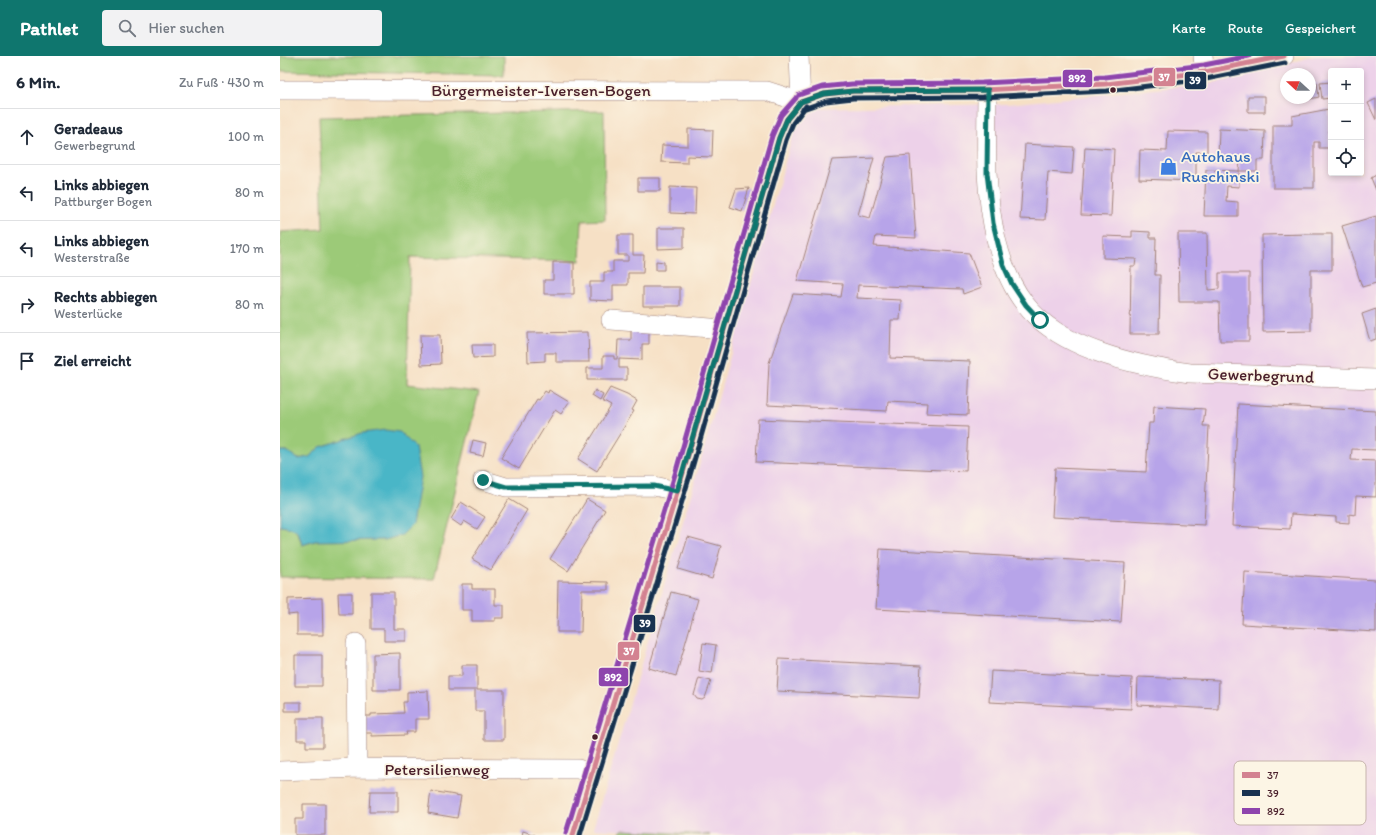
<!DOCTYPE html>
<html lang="de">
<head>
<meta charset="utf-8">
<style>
	:root { --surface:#fff; --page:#f2f2f3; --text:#1f2937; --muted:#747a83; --line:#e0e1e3; --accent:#0f766e }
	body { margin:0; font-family:Itim,sans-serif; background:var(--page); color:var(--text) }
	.controls { position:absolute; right:12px; top:12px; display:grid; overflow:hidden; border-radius:4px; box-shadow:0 2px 6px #0003 }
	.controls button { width:36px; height:36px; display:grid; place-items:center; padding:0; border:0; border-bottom:1px solid var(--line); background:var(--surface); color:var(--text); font:20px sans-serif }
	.compass { position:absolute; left:1000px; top:12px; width:36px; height:36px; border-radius:50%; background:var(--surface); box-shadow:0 2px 6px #0003; rotate:291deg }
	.stop { position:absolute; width:12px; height:12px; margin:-9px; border:3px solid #0f766e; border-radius:50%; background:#fff }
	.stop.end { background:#0f766e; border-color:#fff; box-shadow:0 1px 4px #0008 }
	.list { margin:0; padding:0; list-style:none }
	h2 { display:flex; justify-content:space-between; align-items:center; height:52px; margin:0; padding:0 16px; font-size:17px }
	h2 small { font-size:13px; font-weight:400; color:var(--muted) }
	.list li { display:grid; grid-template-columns:26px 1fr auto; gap:12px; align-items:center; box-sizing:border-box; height:56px; padding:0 16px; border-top:1px solid var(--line) }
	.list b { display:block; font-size:15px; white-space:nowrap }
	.list p { margin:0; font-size:13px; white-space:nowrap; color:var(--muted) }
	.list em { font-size:13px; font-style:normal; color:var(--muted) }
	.icon { flex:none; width:22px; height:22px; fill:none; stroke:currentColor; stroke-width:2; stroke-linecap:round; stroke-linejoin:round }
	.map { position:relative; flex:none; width:1096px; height:779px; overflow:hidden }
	header { display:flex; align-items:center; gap:24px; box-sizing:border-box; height:56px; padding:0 20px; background:var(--accent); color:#fff }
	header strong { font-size:19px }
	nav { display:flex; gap:22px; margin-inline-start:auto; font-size:14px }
	.search { width:280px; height:36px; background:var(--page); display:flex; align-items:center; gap:10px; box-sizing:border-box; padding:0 14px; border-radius:4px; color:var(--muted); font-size:15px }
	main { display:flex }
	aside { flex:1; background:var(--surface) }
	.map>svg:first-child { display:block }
</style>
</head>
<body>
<header>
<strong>Pathlet</strong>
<div class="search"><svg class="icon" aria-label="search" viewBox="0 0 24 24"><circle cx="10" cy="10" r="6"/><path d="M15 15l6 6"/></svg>Hier suchen</div>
<nav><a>Karte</a><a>Route</a><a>Gespeichert</a></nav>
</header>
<main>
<aside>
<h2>6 Min.<small>Zu Fuß · 430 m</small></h2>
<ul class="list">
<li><svg class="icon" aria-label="ahead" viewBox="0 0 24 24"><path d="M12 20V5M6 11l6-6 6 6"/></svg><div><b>Geradeaus</b><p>Gewerbegrund</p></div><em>100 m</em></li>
<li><svg class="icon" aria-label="left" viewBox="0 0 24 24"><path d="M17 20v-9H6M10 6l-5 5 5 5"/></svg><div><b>Links abbiegen</b><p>Pattburger Bogen</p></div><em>80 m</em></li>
<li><svg class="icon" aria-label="left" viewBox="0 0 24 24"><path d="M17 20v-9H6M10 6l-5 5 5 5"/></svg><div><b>Links abbiegen</b><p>Westerstraße</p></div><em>170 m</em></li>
<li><svg class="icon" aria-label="right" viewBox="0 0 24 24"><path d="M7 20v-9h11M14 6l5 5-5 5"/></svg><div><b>Rechts abbiegen</b><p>Westerlücke</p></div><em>80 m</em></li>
<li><svg class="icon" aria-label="arrive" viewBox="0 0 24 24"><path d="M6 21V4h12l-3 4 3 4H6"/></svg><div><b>Ziel erreicht</b></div></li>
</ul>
</aside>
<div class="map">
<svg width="1096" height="779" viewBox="0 0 1096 779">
	<rect width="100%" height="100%" fill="#fcf5e5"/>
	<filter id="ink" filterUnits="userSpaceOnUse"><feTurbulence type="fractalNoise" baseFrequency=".025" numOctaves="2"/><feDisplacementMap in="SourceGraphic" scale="8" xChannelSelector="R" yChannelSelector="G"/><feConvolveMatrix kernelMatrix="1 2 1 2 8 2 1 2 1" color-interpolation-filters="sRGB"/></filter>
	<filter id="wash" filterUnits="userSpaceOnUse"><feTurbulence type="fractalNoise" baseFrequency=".012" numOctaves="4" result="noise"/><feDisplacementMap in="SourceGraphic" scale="16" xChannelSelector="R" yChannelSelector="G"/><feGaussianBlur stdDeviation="0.9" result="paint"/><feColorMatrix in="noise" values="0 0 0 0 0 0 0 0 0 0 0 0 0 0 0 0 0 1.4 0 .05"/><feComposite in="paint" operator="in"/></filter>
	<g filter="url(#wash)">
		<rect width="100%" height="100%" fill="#f6e0c5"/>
		<!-- built -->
		<path fill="#edd1e9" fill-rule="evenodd" d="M1035,0H1096V779H430L313,773L414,428L516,68L533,52L728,48L933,27ZM1051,15H1081V117H1051ZM1006,18H1030V42H1006Z"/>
		<!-- green -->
		<path fill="#9cca78" stroke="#737452" d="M0,0H224V19L0,15Z
			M324,55L325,164L302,165L300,205L130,201L127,328L199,336L154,523L0,521V470C16,472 17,473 22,489L35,485L40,391L29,401L18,403L7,395H0V176L43,173L39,61Z
			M341,774L430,779H340Z"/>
		<!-- water -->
		<path fill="#4ab6c7" stroke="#4a6a79" d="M105,374L120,376L135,391L140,421L132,469L122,479L105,484L35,485L22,489C18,473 15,472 0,470V395H7L18,403L29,401L40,391L82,377Z"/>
		<g id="blocks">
			<!-- building -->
			<path fill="#b7a4e9" d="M1051,26V42L1042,43L1040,27Z
				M1037,27L1039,41L1030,43V29Z
				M968,40H985V56H968Z
				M1096,43V64L1088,47Z
				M1049,53V92H1039V86H1034V132H993V69H1012V60Z
				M408,73L433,74L432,101L407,100V107L381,106L382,89L408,90Z
				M939,73L985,75L984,104H977V115H959L960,103L938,102Z
				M888,75L927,76V96H916V125L859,123L860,94L887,95Z
				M745,88L794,91L792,118L768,116L765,164L740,163Z
				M805,91L834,93L831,160L801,159Z
				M630,99L636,182L596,180L594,190L689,197L702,231L683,238L682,233L578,229L577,242L621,244L620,264H611L610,302L690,305L688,359L646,357L647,347L608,345L607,355L487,349L489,307L513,238L561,241L563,228L517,225L552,104L594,102L578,159L590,162L607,101Z
				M926,114L959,115V131L947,130L946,145L958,146V160H924Z
				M1096,119V134L1091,122Z
				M358,122H380V135H358Z
				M390,131L416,132L415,158L390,157Z
				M469,132L462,155L450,151L456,133Z
				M1096,160V227L1082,231L1062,170Z
				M378,172H404V192L378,193Z
				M852,175L870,176V182H876L875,219H880L879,278H850L851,210H855L856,203L823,202V180L852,181Z
				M898,177H927L928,234L939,233V217H969V285H940L939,246H899Z
				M1031,178H1052V214H1031V275L983,276L982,179Z
				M338,179H353V199H364L363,217H348V229H333V245L310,244V226H324V216H333V205H348V199H338Z
				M376,205L384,206V214H376Z
				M273,206H294V238H264V224H273Z
				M363,231H400V250H363Z
				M1096,253V283L1090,285L1082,258Z
				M351,275H369V288H362V304L339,303V312H347V324H307V312H323V300H334V303H337L338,284H351Z
				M308,276L309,306H276V297H265V305L248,306L247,277Z
				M140,279H160L161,308L141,309Z
				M192,289H213V301L193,302Z
				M330,332L347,339L357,345L352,354L354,355L317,415L298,403L331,350L322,345Z
				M269,334L289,346L281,358L275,354L239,413L221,402L257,343L259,344L265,335L268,337Z
				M315,334L323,339L320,345L312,340Z
				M958,348L1096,355V394L1072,393L1071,404L1096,405V441L1076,440L1075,459L1069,458V467L1056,466V461L1011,458L1010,473L952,470Z
				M874,350L925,353L923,370H929L924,469L772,461L775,412L866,416L869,367H873Z
				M478,363L688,371L686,415L476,406Z
				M193,384L206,387L203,400L190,397Z
				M229,443L247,454L211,514L192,503Z
				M307,443L325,454L288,515L270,503Z
				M181,446L205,461L197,473L184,465L181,470L171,463Z
				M408,481L441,490L432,523L398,513Z
				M600,493L845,507L841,566L596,553Z
				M965,516L1096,524V576L962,568Z
				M278,525L328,526V534H302L301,576H277Z
				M182,528H192V533H215V549H224V562H215V565H192V554H182Z
				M91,536H114V573H126V585H104V573H91Z
				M391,536L418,543L396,620L369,612Z
				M58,537H72V558H59Z
				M42,542L43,579H17V558L8,559V543Z
				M423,587L436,589L432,617L419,615Z
				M120,597V634H93V598Z
				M15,599H42V630H15Z
				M499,603L641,610L639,642L497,635Z
				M182,609H197V634H224V684H204V655H195V634H168V620H182Z
				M711,615L852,622L851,653L709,646Z
				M858,621L939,624L938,653L857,649Z
				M419,622L431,625L425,642L422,644L417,643L414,639Z
				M148,635L149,663H135V676H126L127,679L92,680V677H83L82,660H91V658L124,657L123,646H127V636Z
				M5,646H21V655H5Z
				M17,662H43V691H26V684H17Z
				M90,735H118V756H89Z
				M151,735L181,740L177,762L148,757Z
				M23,748H45V779H15V763H23Z
				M243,775L255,779H242Z"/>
		</g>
	</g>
	<g filter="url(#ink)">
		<use href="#blocks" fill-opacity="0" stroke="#a08078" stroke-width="1"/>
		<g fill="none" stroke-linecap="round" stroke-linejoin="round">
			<defs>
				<path id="minor" d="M923,0L925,16
					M0,34L487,35L521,46
					M707,34C707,61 706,89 707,116C709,159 718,214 745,248C779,293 857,310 910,317L1096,323
					M521,46L544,38L573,35L702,34L826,28L925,16L1004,0
					M331,264L443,273
					M203,424L226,431L374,430L397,435
					M76,587L77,712
					M0,715L77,712L298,713L313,718
					M293,779L403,417L499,82L507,63L521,46L519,0"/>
			</defs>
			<!-- minor casing -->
			<use href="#minor" stroke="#a08078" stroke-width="20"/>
			<!-- minor -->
			<use href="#minor" stroke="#fff" stroke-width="19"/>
			<defs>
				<path id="bus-1" d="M521,46L544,38L573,35L702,34L826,28L925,16L1004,0
					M293,779L403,417L499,82L507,63L521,46"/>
				<path id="bus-2" d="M523,53L546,45L573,42L702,41L827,35L926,23L1005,7
					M300,779L410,419L506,84L513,67L526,50"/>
				<path id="bus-3" d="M519,39L542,31L572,28L702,27L825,21L924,9L969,0
					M286,777L396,415L492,80L501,59L516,42"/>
			</defs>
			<!-- bus-1 casing -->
			<use href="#bus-1" stroke="#fcf5e5" stroke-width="8"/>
			<!-- bus-2 casing -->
			<use href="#bus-2" stroke="#fcf5e5" stroke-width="8"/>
			<!-- bus-3 casing -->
			<use href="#bus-3" stroke="#fcf5e5" stroke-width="8"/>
			<!-- bus-1 -->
			<use href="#bus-1" stroke="#d38291" stroke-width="5"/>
			<!-- bus-2 -->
			<use href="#bus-2" stroke="#193250" stroke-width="5"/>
			<!-- bus-3 -->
			<use href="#bus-3" stroke="#8e44ad" stroke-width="5"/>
		</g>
	</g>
	<g fill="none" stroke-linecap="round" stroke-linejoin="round" filter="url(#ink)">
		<!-- route -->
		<path stroke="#0f766e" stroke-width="5" d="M203,424L226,431L374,430L397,435L499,82L507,63L521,46L544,38L573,35L708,34L707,117L713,167L723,208L732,228L746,249L760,264"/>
	</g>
	<!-- icons -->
	<defs>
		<symbol id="shop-bare" viewBox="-9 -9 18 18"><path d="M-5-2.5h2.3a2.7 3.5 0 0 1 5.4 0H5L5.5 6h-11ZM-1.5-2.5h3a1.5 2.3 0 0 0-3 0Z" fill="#3f7fe0" stroke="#fcf5e5" stroke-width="2.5" paint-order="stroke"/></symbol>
	</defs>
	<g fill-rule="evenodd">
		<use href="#shop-bare" x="876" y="98" width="25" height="25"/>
	</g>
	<!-- markers -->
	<g fill="#4a1f2b" stroke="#fcf5e5" stroke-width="1.5">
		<circle cx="833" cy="34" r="3.5"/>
		<circle cx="315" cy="681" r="3.5"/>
	</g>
	<g text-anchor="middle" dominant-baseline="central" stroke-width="3.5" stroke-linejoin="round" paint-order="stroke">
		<!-- street labels -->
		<g font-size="17" fill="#4a1f2b" stroke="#fcf5e5">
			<text x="261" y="34">Bürgermeister-Iversen-Bogen</text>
			<text transform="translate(981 319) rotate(2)">Gewerbegrund</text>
			<text x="157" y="713">Petersilienweg</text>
		</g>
		<!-- shop labels -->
		<g font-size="17" fill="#366cbe" stroke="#fcf5e5" text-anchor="start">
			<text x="901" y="100">Autohaus<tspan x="901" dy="20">Ruschinski</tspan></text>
		</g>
	</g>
	<!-- legend -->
	<rect x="954" y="705" width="132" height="64" rx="6" fill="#fcf5e5" stroke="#c7b5ad" stroke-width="1"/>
	<rect x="962" y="716" width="18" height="6" fill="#d38291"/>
	<rect x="962" y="734" width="18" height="6" fill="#193250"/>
	<rect x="962" y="752" width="18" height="6" fill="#8e44ad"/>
	<g font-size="11" fill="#4a1f2b">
		<text x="987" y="723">37</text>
		<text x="987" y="741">39</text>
		<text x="987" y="759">892</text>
	</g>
	<g stroke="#fcf5e5" stroke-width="1.5">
		<rect x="873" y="11" width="23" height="20" rx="4" fill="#d38291"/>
		<rect x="782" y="13" width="31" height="19" rx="4" fill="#8e44ad"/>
		<rect x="904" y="15" width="23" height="19" rx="4" fill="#193250"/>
		<rect x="353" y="558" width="23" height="19" rx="4" fill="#193250"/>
		<rect x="337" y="585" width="23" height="20" rx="4" fill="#d38291"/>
		<rect x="318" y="611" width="31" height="20" rx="4" fill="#8e44ad"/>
	</g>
	<g font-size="11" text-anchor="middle" font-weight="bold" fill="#fff">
		<text x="884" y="25">37</text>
		<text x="797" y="26">892</text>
		<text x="915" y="28">39</text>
		<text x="365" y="571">39</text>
		<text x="349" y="599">37</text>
		<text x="333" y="625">892</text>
	</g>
</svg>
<div class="controls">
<button>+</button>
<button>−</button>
<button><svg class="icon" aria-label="locate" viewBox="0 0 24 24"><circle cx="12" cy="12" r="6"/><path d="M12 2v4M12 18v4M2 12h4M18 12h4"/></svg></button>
</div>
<svg class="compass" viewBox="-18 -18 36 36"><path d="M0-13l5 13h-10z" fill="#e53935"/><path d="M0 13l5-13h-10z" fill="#747a83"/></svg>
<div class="stop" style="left:760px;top:264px"></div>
<div class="stop end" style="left:203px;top:424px"></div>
</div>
</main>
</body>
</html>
